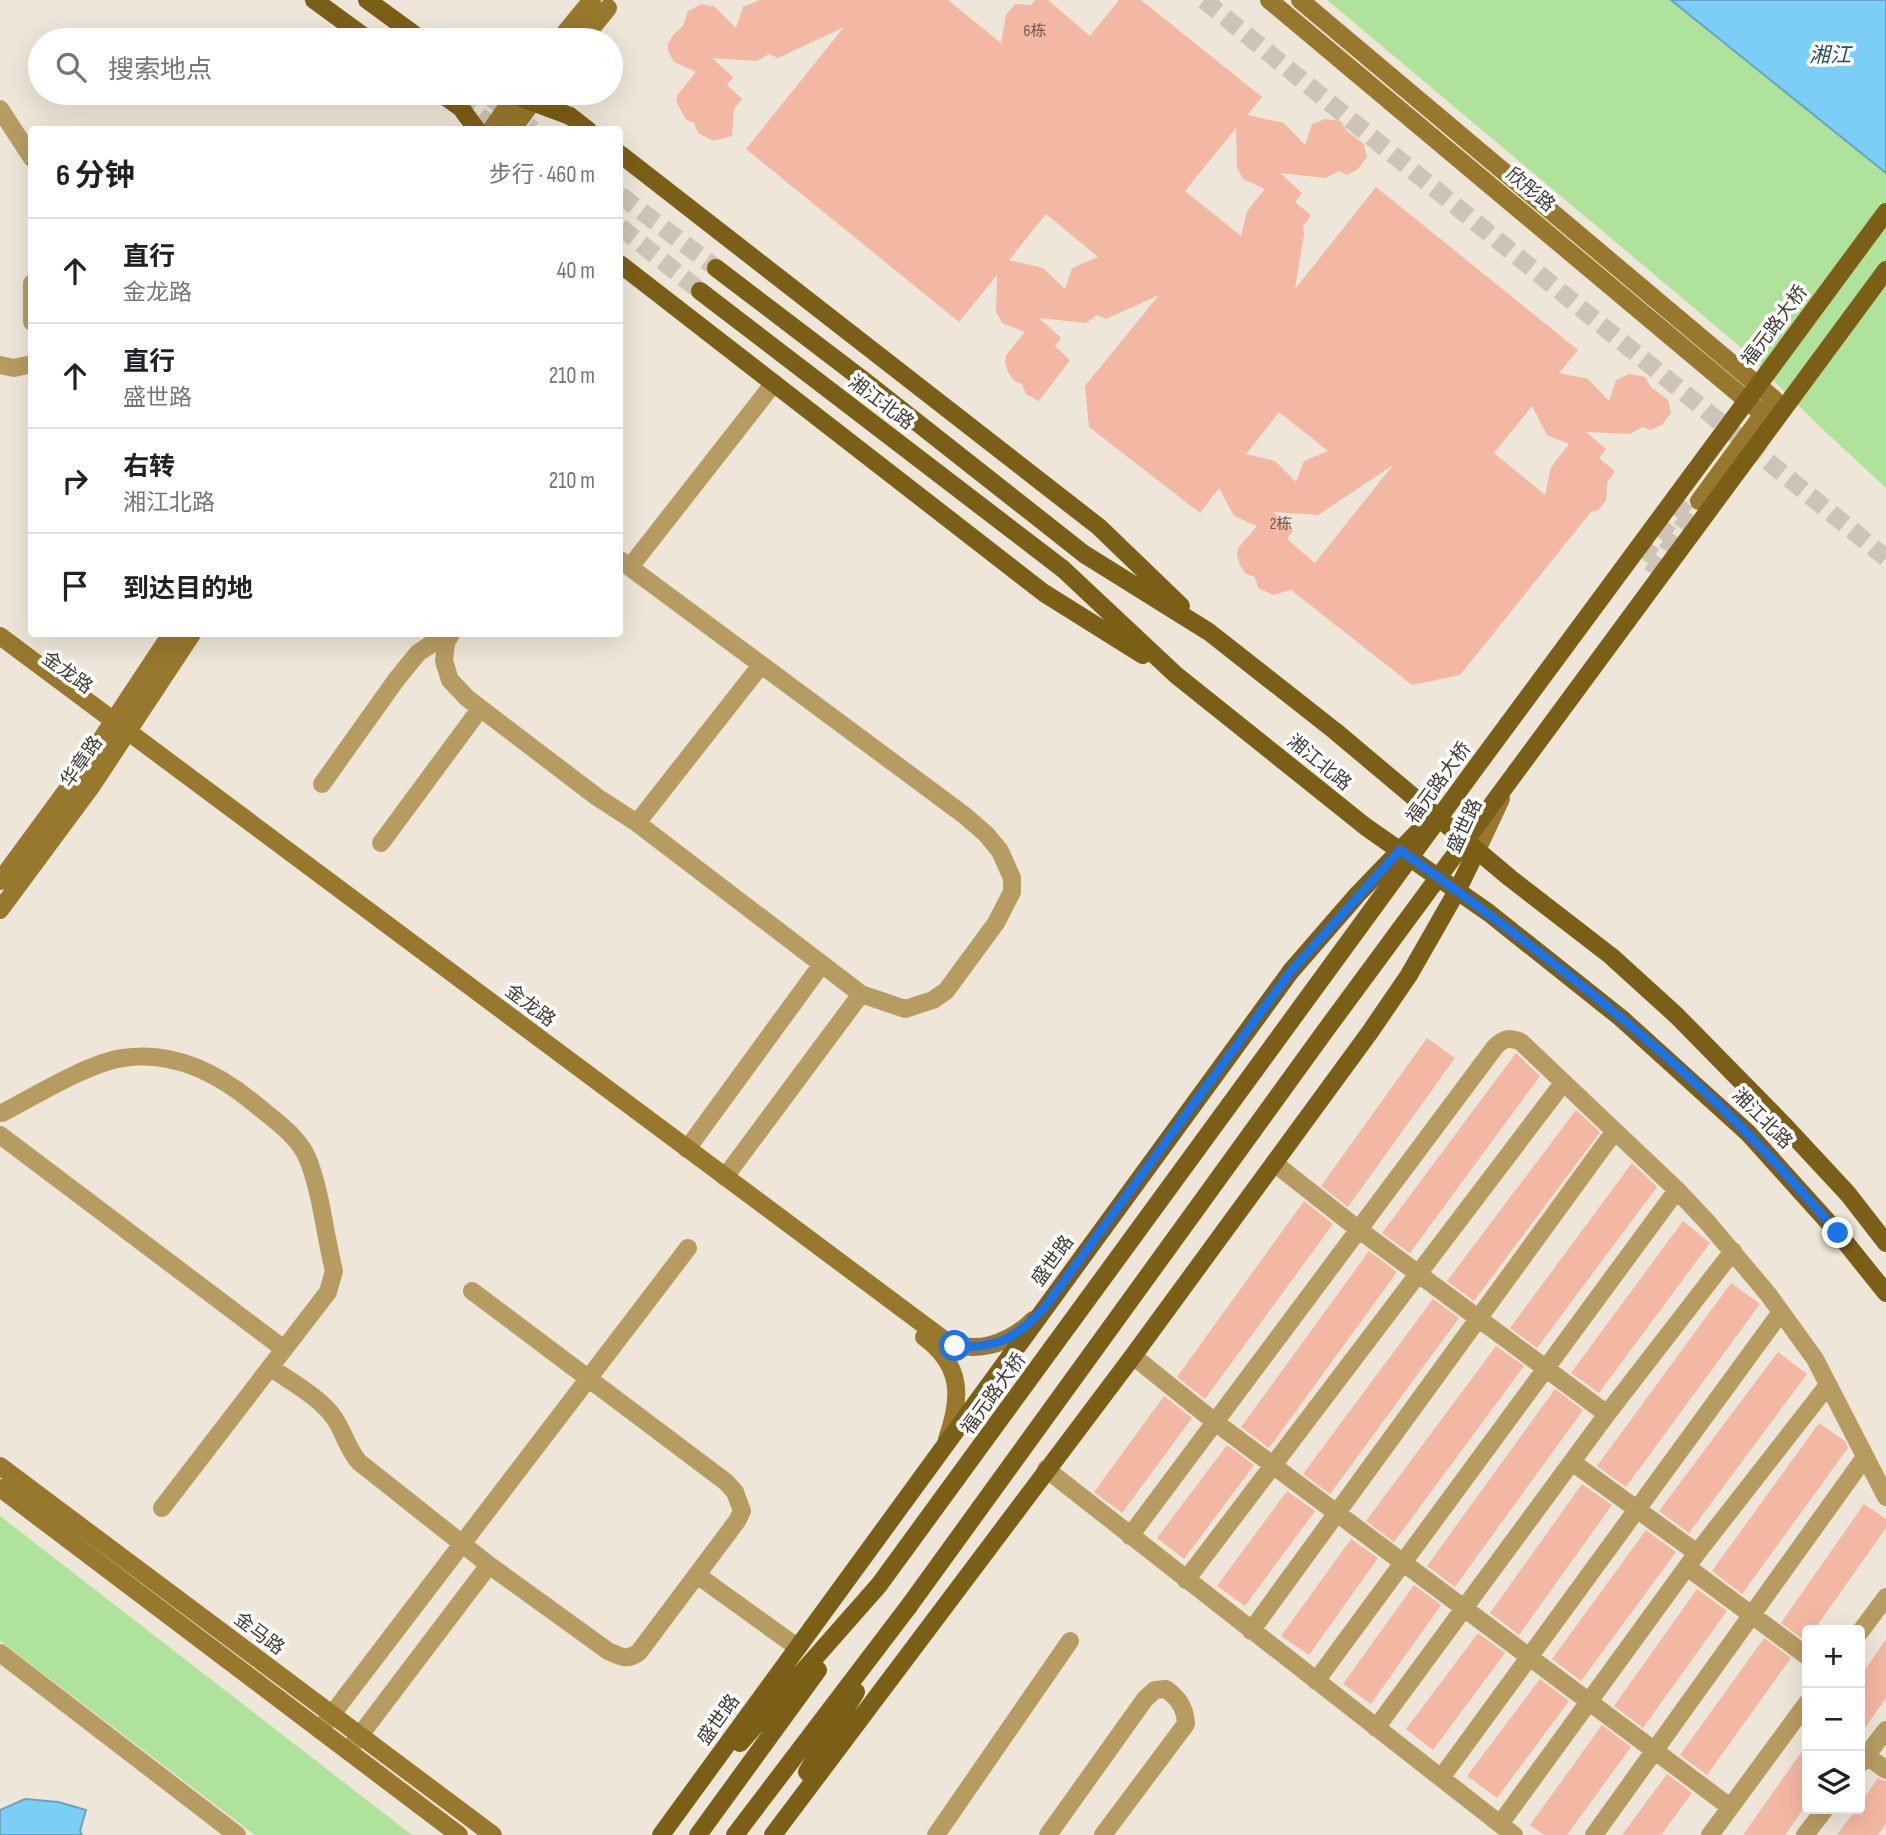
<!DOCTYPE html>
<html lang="zh">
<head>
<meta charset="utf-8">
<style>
	:root { --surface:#fff; --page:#f2f2f2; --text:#202124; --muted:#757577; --line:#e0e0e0 }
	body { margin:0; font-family:"Sofia Sans Condensed","Noto Sans SC",sans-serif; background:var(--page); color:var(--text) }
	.controls { position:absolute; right:21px; bottom:21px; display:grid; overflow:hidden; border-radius:7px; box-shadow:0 7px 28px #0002 }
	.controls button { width:63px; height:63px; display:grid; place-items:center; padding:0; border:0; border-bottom:2px solid var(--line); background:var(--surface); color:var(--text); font:35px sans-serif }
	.stop { position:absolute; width:21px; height:21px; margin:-16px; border:5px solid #1a73e8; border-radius:50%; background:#fff }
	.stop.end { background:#1a73e8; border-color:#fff; box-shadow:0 2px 7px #0008 }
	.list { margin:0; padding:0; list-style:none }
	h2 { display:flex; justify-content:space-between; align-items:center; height:91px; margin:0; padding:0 28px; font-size:30px }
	h2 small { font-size:23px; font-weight:400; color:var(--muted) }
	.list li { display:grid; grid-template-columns:46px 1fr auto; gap:21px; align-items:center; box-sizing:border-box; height:105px; padding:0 28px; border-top:2px solid var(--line) }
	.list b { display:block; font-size:26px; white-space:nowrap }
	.list p { margin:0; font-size:23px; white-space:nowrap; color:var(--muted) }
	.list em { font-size:23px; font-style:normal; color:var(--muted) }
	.icon { flex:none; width:38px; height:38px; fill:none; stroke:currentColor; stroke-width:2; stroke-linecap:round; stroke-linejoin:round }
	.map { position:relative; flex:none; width:1886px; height:1835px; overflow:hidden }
	.search { position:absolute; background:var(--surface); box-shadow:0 7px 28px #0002; left:28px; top:28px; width:595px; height:77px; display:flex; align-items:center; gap:18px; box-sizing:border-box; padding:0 24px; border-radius:38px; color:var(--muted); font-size:26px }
	.panel { position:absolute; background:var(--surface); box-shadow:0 7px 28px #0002; left:28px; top:126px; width:595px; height:511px; border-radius:7px }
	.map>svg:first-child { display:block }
</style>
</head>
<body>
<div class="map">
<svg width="1886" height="1835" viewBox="0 0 1886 1835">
	<rect width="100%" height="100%" fill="#eee6d8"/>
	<!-- green -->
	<path fill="#afe39b" d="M1327,0H1671L1886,173V488L1817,424L1737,344Z
		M0,1516L412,1835H255L0,1641Z"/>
	<!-- water -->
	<path fill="#7bcff7" stroke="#69a3bd" stroke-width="2" d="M1671,0H1886V173Z
		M25,1799L58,1802L86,1810L80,1831L82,1835H0V1810Z"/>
	<!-- building -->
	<path fill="#f3b8a3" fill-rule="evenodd" d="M760,0H948L1001,43L1006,15L1015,4L1031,5L1035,0H1048L1090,36L1119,0H1141L1262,97L1247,115L1284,123L1305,145L1312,124L1325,119L1341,121L1347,131L1364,144L1367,157L1358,169L1347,175L1338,171L1326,178L1280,173L1302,193L1295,202L1311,215L1303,226L1304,234L1295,289L1376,187L1578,350L1559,373L1588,379L1609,401L1616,380L1629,374L1645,377L1651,387L1668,400L1671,413L1662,425L1651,430L1642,427L1630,434L1586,432L1606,449L1599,458L1615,471L1607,482L1606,501L1598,510L1591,512L1460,675L1412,685L1291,590L1273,595L1258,588L1255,577L1246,574L1240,565L1237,555L1238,548L1257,526L1234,516L1219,488L1200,513L1089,427L1085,386L1159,295L1106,319L1097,315L1086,323L1039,318L1061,338L1055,346L1070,360L1039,401L1026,394L1022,384L1014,381L1008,372L1005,362L1006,355L1025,332L1002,323L996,312L997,275L959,322L746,149L844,27L778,58L769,54L757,61L712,58L733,77L727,85L742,99L734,109L732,136L713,141L698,133L694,123L686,120L676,101L678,94L696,72L674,62L668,51V43L674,34L683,26L688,11L702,4L715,7L736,28L743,7ZM1236,128L1237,168L1243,179L1265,189L1247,211L1241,236L1185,191ZM1046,214L1098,257L1072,268L1065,289L1043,268L1009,260ZM1532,406L1547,435L1569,444L1551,467L1545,495L1494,453ZM1279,412L1328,451L1304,461L1296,482L1275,461L1246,454ZM1393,465L1315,563L1287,539L1293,531L1273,512L1318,515Z
		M1427,1038L1455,1058L1348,1207L1321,1186Z
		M1516,1053L1540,1076L1410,1253L1382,1233Z
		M1576,1110L1600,1132L1474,1301L1447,1281Z
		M1632,1163L1657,1187L1537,1348L1510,1328Z
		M1304,1201L1333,1224L1205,1399L1177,1377Z
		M1683,1221L1710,1243L1599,1393L1571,1373Z
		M1369,1251L1397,1272L1269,1448L1241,1427Z
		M1731,1283L1760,1304L1626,1487L1597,1466Z
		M1433,1299L1459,1318L1330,1494L1303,1474Z
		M1496,1346L1524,1366L1394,1542L1366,1521Z
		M1778,1352L1807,1374L1689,1533L1659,1511Z
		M1555,1389L1583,1410L1455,1587L1427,1566Z
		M1164,1396L1192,1418L1122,1513L1094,1492Z
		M1819,1423L1845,1441L1848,1448L1742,1594L1712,1571Z
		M1227,1445L1254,1465L1184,1559L1157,1538Z
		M1582,1484L1612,1505L1519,1635L1490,1613Z
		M1287,1491L1315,1511L1245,1606L1217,1586Z
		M1864,1504L1886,1519V1528L1814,1630H1807L1804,1640L1781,1623Z
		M1646,1530L1676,1552L1581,1681L1552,1659Z
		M1351,1539L1378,1558L1309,1655L1281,1636Z
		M1414,1585L1441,1605L1371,1704L1343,1684Z
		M1697,1589L1727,1611L1643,1728L1614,1706Z
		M1478,1633L1505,1653L1433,1750L1406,1729Z
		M1764,1638L1791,1658L1707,1775L1680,1755Z
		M1886,1639V1698L1860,1735V1677Z
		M1540,1679L1569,1701L1497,1798L1467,1776Z
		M1602,1725L1631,1747L1567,1835H1544L1530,1825Z
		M1807,1744V1804L1785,1835H1743Z
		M1667,1774L1692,1793L1661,1835H1622Z
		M1878,1778L1886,1781V1824L1878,1835H1837L1856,1809H1860V1804Z"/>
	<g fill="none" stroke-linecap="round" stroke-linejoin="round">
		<!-- secondary-tunnel -->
		<path stroke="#cbc4b7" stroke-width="18" stroke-dasharray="18 9" stroke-linecap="butt" d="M1204,0L1886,558
			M1641,558L1691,495
			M1652,574L1699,501"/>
		<!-- primary-tunnel -->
		<path stroke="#cbc4b7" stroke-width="18" stroke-dasharray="18 9" stroke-linecap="butt" d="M485,93L533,130
			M458,99L497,130
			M620,195L716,268
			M620,227L700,291"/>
		<!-- street -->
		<path stroke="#b79c61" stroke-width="18" d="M0,109L32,158
			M32,283V322
			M0,365L14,368L32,364
			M630,567L774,383
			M451,634L446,643L444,661L450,680L467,698L597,797L637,823L861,994L905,1009L933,1000L946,991L996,923L1012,892V878L1000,851L986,834L964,815L620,560
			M322,784L396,680L418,653L433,643H446
			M637,823L761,665
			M381,843L480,709
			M2,1113C35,1096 88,1063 123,1058C174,1050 218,1073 255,1104C273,1119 297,1135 307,1157C321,1190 325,1236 334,1271L328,1292L162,1508
			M0,1135L284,1349
			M687,1149L822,964
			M1274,1163L1358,1229L1607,1414
			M725,1177L861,994
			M1133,1356L1215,1422L1730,1807
			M270,1367C291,1382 320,1397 335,1419C344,1433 348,1450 359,1462L489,1565L608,1651C621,1657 628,1661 639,1652L737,1521L742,1511L735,1492L726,1482L472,1291
			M1572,1462L1697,1553
			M1046,1469L1514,1835
			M1130,1536L1495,1047C1504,1038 1509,1037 1521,1042L1677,1190L1708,1223L1768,1294L1815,1359L1886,1497
			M1687,1567L1807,1656
			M697,1575L797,1647
			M1186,1580L1563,1083
			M1251,1631L1614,1132
			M1860,1632L1886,1597
			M0,1653L237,1835
			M1316,1681L1677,1190
			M1376,1728L1607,1414L1733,1251
			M320,1730L688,1248
			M348,1751L489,1565
			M1860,1751L1886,1770
			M1860,1764L1886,1730
			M1441,1778L1781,1312
			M1500,1824L1697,1553L1828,1385
			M936,1835L1070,1641
			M1048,1835L1145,1699L1155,1690L1166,1689C1179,1699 1185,1707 1186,1724L1103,1835
			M1594,1835L1865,1457
			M1710,1835L1807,1703
			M1805,1835L1825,1809"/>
		<!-- secondary -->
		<path stroke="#98782c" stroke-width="18" d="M1269,0L1757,409
			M1300,0L1774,399L1699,501
			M559,40L592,0
			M582,40L608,8
			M491,130L517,93
			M512,130L539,93
			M0,636L943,1339C974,1356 1009,1344 1033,1320
			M1477,850L1501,799
			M0,881L77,776L171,634
			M0,910L91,787L192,634
			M924,1337C962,1365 962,1397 947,1439
			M0,1466L493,1835
			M0,1488L459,1835"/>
		<!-- primary -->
		<path stroke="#7c5f16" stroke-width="18" d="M314,0L369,40
			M367,0L422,40
			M440,93L461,108L477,130
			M508,93L570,116L588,130
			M620,154L1099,527L1181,606
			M620,264L1044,593L1143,655
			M716,268L867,383L1084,554L1209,632L1335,731L1510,878L1611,956L1677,1016L1782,1123L1848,1194L1886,1243
			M700,291L1063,569L1176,675L1366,827L1489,913L1621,1018L1748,1133L1838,1233L1886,1293
			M740,1743L879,1585
			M807,1772L856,1692
			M661,1835L1291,971L1357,895L1435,814
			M698,1835L818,1670
			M735,1835L909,1606
			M773,1835L1133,1356L1370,1032L1409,975L1457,891L1477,850"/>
		<!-- primary-bridge -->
		<path stroke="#7c5f16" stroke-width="18" d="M879,1585L1474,770L1886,212
			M909,1606L1328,1027L1886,270"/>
	</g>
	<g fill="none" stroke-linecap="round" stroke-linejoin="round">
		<!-- route -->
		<path stroke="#1a73e8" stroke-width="9" d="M955,1346C996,1350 1018,1337 1045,1307L1291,971L1400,850C1521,936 1645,1029 1749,1135C1780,1166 1809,1200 1838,1233"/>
	</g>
	<g text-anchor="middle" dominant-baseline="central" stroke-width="7" stroke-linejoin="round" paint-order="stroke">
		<!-- number labels -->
		<g font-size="16" fill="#6b5a50">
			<text x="1035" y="31">6栋</text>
			<text x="1281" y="524">2栋</text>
		</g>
		<!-- street labels -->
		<g font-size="19" fill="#3e3b35" stroke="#fff">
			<text transform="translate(1530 190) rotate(40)">欣彤路</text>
			<text transform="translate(1775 326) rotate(-53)">福元路大桥</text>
			<text transform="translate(881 403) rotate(37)">湘江北路</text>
			<text transform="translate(67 673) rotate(36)">金龙路</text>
			<text transform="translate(82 762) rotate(-55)">华章路</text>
			<text transform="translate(1319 763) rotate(39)">湘江北路</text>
			<text transform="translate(1439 783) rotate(-54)">福元路大桥</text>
			<text transform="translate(1465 826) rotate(-65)">盛世路</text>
			<text transform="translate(530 1006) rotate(37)">金龙路</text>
			<text transform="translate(1762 1119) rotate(45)">湘江北路</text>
			<text transform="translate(1053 1261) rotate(-54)">盛世路</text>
			<text transform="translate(994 1394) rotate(-54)">福元路大桥</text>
			<text transform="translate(259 1634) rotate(37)">金马路</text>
			<text transform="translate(719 1720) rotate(-54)">盛世路</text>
		</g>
		<!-- water labels -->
		<g font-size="21" font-style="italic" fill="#225166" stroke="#fff">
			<text x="1830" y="55">湘江</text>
		</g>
	</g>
</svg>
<div class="controls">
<button>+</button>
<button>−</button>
<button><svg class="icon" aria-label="layers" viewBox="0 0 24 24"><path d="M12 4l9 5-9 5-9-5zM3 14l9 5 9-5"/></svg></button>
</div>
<div class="stop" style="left:955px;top:1346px"></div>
<div class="stop end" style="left:1838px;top:1233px"></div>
<div class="search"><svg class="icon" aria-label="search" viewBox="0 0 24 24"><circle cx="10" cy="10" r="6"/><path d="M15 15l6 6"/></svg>搜索地点</div>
<section class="panel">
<h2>6 分钟<small>步行 · 460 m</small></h2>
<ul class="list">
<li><svg class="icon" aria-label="ahead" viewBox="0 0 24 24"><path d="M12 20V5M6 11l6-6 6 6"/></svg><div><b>直行</b><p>金龙路</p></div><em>40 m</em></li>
<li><svg class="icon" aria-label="ahead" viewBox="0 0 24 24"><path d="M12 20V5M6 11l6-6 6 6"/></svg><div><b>直行</b><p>盛世路</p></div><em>210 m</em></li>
<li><svg class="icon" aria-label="right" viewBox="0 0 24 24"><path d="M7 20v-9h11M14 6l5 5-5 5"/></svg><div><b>右转</b><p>湘江北路</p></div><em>210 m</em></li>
<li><svg class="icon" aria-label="arrive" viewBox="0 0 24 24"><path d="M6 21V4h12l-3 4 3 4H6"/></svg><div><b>到达目的地</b></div></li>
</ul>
</section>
</div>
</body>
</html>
